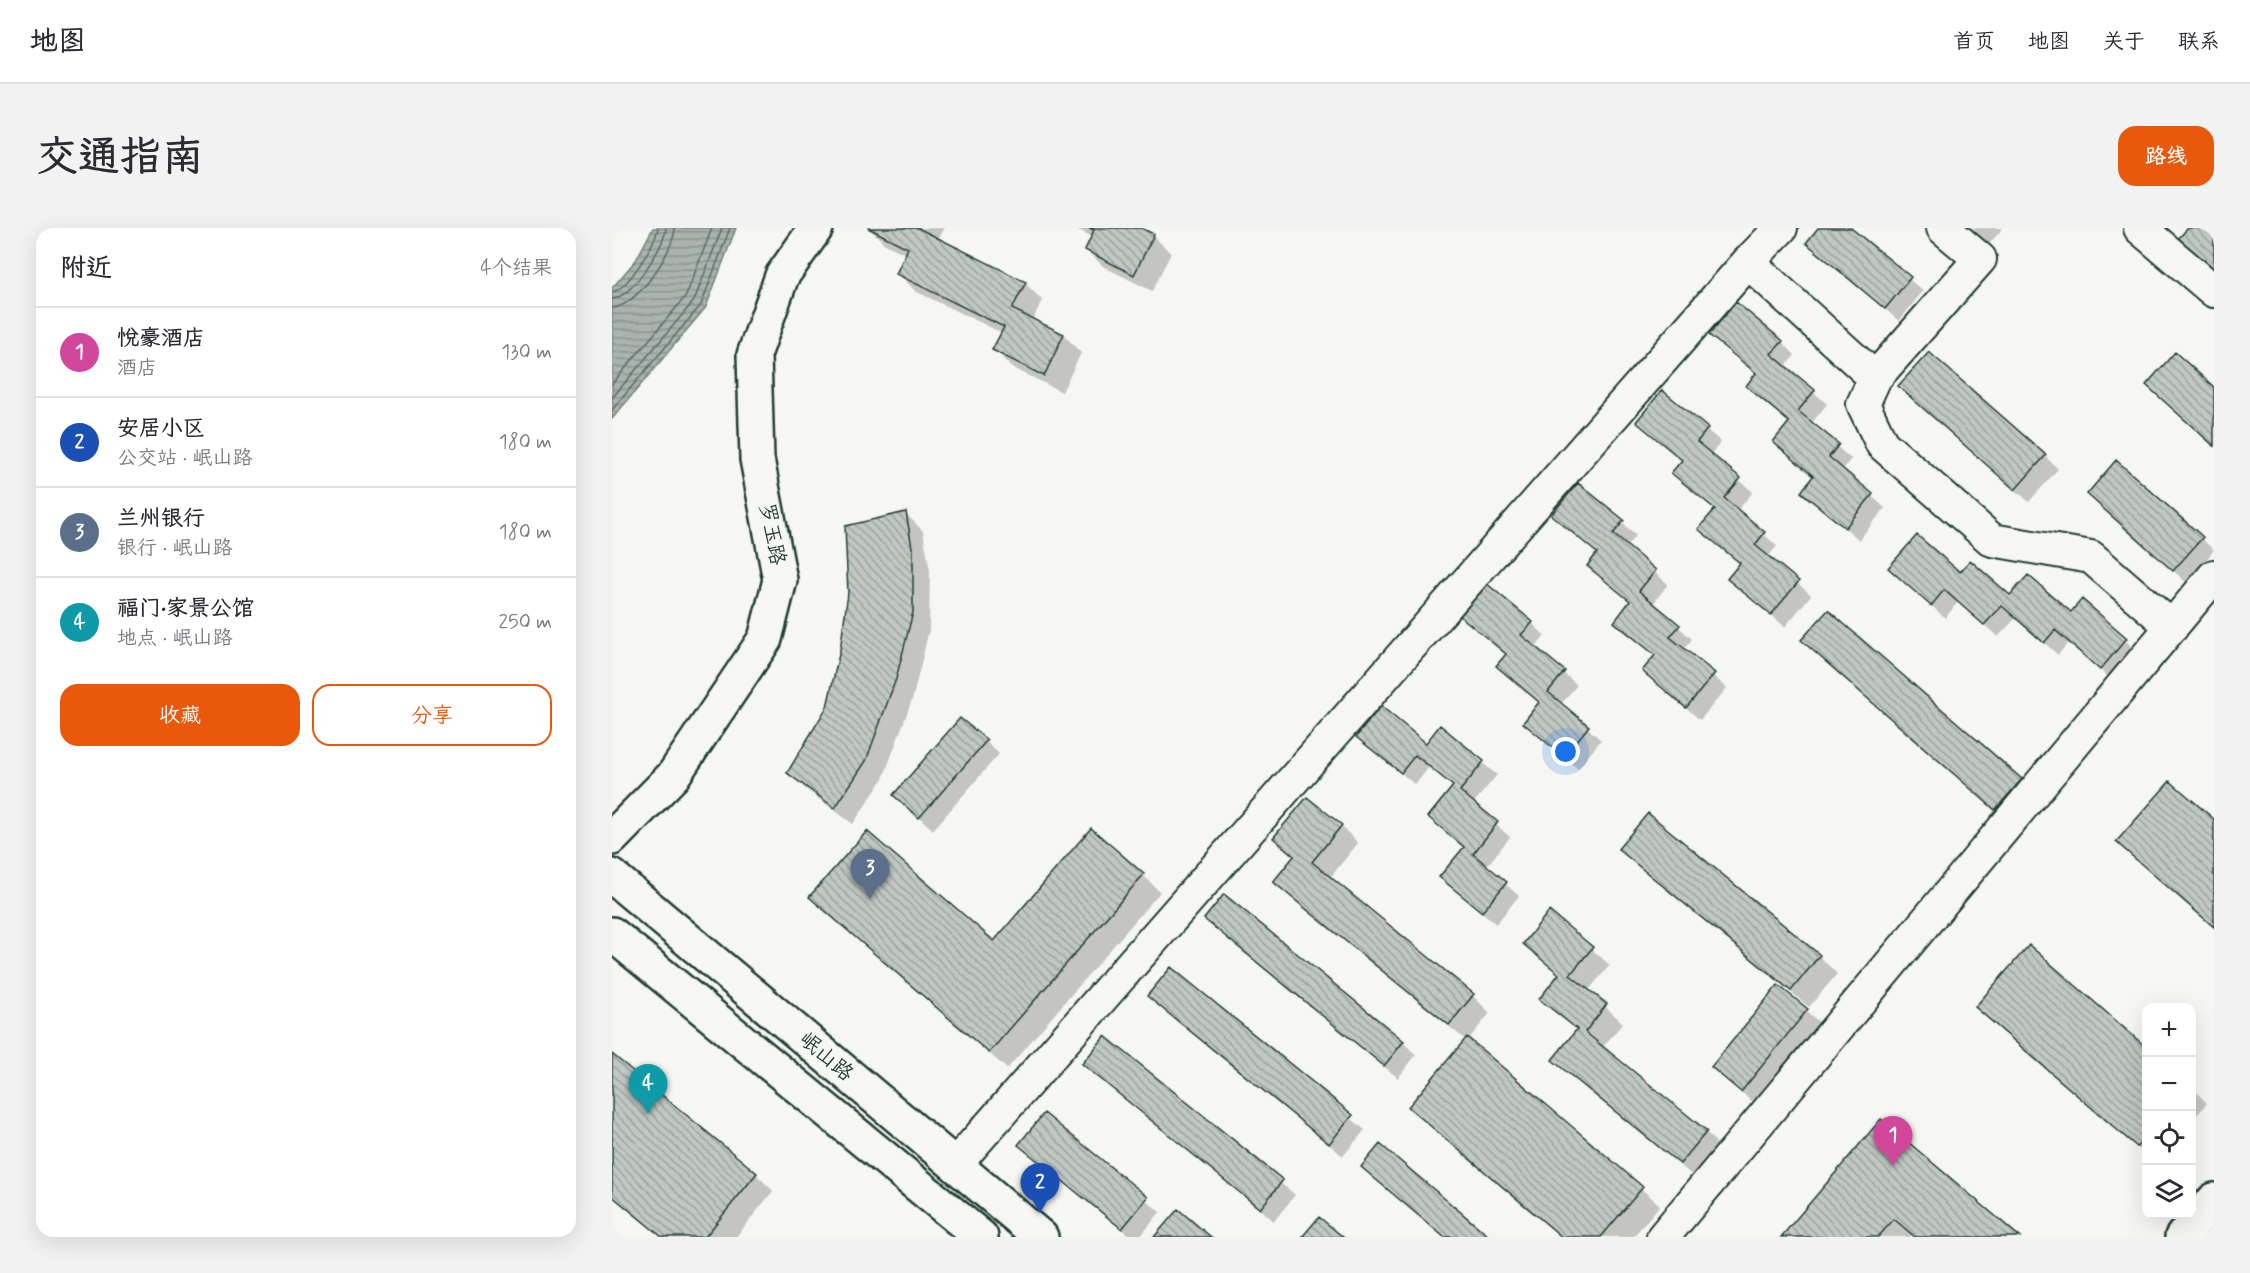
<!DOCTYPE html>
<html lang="zh">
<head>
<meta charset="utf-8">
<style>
	:root { --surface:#fff; --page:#f2f2f3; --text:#2b2b33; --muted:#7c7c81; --line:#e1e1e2; --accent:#ea580c }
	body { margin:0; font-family:Mynerve,"LXGW WenKai TC",sans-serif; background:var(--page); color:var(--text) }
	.controls { position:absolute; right:18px; bottom:18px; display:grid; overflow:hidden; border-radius:12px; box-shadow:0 6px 24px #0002 }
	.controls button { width:54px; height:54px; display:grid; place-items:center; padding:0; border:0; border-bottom:2px solid var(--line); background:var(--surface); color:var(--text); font:30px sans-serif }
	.you { position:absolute; left:954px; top:524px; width:21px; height:21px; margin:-15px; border:4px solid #fff; border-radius:50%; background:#1a73e8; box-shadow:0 0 0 9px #1a73e833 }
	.badge { display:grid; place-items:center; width:39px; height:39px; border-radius:50%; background:var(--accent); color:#fff; font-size:20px; font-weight:700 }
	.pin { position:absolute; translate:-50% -50px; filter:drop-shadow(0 2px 3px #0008) }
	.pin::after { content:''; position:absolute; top:32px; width:21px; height:18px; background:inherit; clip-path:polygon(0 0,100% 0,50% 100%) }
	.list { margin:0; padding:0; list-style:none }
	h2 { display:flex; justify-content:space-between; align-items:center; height:78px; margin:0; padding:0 24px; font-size:26px }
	h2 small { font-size:20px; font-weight:400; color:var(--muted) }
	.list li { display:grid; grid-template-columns:39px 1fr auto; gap:18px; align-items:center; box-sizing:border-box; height:90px; padding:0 24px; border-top:2px solid var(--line) }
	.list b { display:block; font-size:22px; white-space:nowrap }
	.list p { margin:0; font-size:20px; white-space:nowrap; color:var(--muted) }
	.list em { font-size:20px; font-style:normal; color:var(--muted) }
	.actions { display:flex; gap:12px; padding:18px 24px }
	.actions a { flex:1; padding:14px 0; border:2px solid var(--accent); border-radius:18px; text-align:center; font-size:21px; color:var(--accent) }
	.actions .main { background:var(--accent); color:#fff }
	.icon { flex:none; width:33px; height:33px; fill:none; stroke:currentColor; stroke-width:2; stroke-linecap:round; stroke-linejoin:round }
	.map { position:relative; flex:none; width:1602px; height:1009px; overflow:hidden; border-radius:18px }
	header { display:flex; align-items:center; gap:36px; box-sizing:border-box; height:84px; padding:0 30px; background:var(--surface); border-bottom:2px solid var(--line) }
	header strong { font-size:28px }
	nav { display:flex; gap:33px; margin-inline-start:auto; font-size:21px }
	.intro { display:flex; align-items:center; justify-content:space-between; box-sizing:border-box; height:144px; padding:0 36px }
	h1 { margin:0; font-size:42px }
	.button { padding:15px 27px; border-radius:18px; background:var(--accent); color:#fff; font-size:21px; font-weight:700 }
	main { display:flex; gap:36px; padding:0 36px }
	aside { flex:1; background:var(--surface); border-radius:18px; box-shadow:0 6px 24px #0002 }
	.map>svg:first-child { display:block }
</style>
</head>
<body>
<header>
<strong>地图</strong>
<nav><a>首页</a><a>地图</a><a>关于</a><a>联系</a></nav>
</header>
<div class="intro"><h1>交通指南</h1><a class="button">路线</a></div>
<main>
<aside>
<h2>附近<small>4个结果</small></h2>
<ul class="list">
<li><span class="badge" style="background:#d1479c">1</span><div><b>悦豪酒店</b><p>酒店</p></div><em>130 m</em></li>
<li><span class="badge" style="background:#1a4fb4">2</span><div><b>安居小区</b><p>公交站 · 岷山路</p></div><em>180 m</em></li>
<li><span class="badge" style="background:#5c6f8a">3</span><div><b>兰州银行</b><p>银行 · 岷山路</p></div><em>180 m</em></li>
<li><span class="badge" style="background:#0f9aa8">4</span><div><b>福门·家景公馆</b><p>地点 · 岷山路</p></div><em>250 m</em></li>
</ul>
<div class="actions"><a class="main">收藏</a><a>分享</a></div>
</aside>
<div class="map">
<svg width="1602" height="1009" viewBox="0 0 1602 1009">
	<defs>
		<pattern id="water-rules" width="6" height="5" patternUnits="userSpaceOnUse" patternTransform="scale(1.5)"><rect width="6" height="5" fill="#aab3ae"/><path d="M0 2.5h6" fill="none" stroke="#8a938e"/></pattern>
		<pattern id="building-back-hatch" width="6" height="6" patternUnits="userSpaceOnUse" patternTransform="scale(1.5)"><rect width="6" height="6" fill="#c1c8c3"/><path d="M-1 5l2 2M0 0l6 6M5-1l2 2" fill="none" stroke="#9ca49f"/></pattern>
	</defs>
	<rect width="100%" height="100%" fill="#f6f6f2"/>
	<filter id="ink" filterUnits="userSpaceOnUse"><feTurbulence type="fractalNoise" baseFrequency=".0167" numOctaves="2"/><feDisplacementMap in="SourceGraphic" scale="12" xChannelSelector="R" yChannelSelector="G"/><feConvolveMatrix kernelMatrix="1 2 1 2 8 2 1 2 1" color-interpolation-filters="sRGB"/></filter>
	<g filter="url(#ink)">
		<!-- water -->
		<path fill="url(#water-rules)" stroke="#72847d" stroke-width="1.5" d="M41,0H124L94,79L0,191V60L24,32Z"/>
		<!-- shadow -->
		<path fill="#0003" d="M257,0H332L326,12L413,55L430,72L421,92L452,107L469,125L450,164L399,139L382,121L390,105L303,63L286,45L295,27L273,16Z
			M462,0H526L541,8L559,25L540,63L492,39L474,22L481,9Z
			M1208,0H1237L1311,63L1287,93L1196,15Z
			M1347,0H1391L1372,22Z
			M1100,107L1170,114L1183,127L1173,139L1215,176L1199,196L1239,231L1230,242L1273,280L1247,312L1191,263L1202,249L1163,214L1178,195L1136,157L1145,146Z
			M1050,164L1109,214L1098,227L1141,264L1125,283L1165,318L1156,329L1199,367L1173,399L1117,351L1129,336L1088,301L1104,282L1061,245L1071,234L1026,194Z
			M1302,171L1433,228L1446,241L1417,274Z
			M1504,234L1602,322L1575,355L1490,279Z
			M966,257L1024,307L1014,319L1056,356L1041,376L1080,411L1072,422L1115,460L1088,492L1032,443L1044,429L1004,394L1019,375L977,338L986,326L941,287Z
			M294,286L311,303L318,343L317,402L301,469L271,551L241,596L195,562L177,545L216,480Z
			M1278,340L1348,347L1399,369L1459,386L1471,373L1527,425L1502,454L1457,414L1446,427L1404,390L1386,409L1346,374L1333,390Z
			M850,388L920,395L933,408L923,420L965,457L949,476L989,512L966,541L913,495L928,476L886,438L895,427Z
			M1191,412L1409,552L1426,570L1401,598Z
			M828,499L885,547L861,576L898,609L874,639L907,668L884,696L829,649L852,620L818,589L842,560L817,539L803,557L746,508L814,517Z
			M374,513L387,526L321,602L283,567Z
			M1036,587L1207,728L1225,746L1197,779L1025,638L1008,621Z
			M1602,593V699L1506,614Z
			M729,598L746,615L717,651L861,768L878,785L856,812L1048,977L1021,1009H949L798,879L855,813L680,671L663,654L682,629L663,610Z
			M531,647L548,664L395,841L199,669L382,715Z
			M937,685L998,737L976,763L1011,795L990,820L1094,904L1111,922L1086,952L959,849L942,832L966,803L929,770L948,747L913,716Z
			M594,691L791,814L804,827L786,850Z
			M1417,719L1534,821V927L1365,779Z
			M559,741L753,902L731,928L537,768Z
			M1166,759L1208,795L1143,876L1101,839Z
			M493,810L683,967L662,993L472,836Z
			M0,828L144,946L161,963L124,1009H49L0,969Z
			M1580,860L1595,875L1580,893Z
			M432,887L548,984L528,1009H519L408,916Z
			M1270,893L1406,1009H1303L1300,1007L1298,1009H1171Z
			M751,939L875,1009H831Z"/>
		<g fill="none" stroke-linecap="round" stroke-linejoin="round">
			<!-- shore -->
			<path stroke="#576c65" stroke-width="1.5" d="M0,64C15,62 44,15 46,0
				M0,71C19,70 53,18 54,0
				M0,80C25,79 62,23 63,0
				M0,156L74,68L100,0
				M0,170L82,73L110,0
				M0,182L89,77L118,0"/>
		</g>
		<!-- building -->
		<path fill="url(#building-back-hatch)" stroke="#1f3d34" stroke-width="1.5" d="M256,0H306L414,54L400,81L452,106L432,148L380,122L392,99L284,46L296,20Z
			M477,0H529L542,6L522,47L473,22L482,2Z
			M1206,0H1239L1299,49L1273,81L1194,15Z
			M1576,0H1602V43L1566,11Z
			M1124,74L1171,113L1159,126L1203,162L1186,183L1227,216L1217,229L1261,266L1233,300L1189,264L1201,248L1161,214L1177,194L1134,158L1144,145L1097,107Z
			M1317,124L1434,227L1403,262L1286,158Z
			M1563,124L1602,159V218L1534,157Z
			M1050,162L1096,200L1085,214L1129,250L1112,270L1153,304L1143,317L1187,353L1159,387L1115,351L1128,335L1086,301L1103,281L1059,245L1070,232L1024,194Z
			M1504,232L1591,309L1561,343L1475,266Z
			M966,255L1012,292L1001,306L1044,342L1027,363L1068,397L1058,409L1103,445L1074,480L1030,443L1043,427L1002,394L1018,373L975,338L985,325L939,287Z
			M294,284L301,325V384L284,451L254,533L223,580L175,545L215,479L228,422L236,365L233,298Z
			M1305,307L1348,344L1358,332L1398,367L1416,347L1459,384L1470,371L1515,410L1488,442L1443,402L1432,415L1390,378L1372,397L1332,362L1319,378L1276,340Z
			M874,355L921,394L909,407L953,443L936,464L977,498L952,529L911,495L927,474L884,438L894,426L848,388Z
			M1216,382L1410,551L1383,582L1189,412Z
			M769,478L814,515L828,497L872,533L848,563L886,594L861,626L895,654L870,684L827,649L852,619L816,589L841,558L803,527L789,545L744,509Z
			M348,490L375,512L307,590L281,567Z
			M1558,553L1602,591V699L1504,614Z
			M695,569L730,597L700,634L862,766L837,797L661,654L682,628L661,610Z
			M1036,585L1208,727L1179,763L1006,621Z
			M479,600L532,646L377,825L197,669L255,603L382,713Z
			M612,666L792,813L772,838L592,691Z
			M937,683L981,719L958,747L995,776L973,804L1095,903L1068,936L940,832L965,801L927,771L947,746L911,716Z
			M1417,717L1534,819V908L1525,919L1363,779Z
			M559,739L741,887L717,916L535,768Z
			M1166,757L1196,781L1129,864L1099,839Z
			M493,808L671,952L648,981L470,836Z
			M855,809L1031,959L989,1009H950L796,879Z
			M0,826L145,945L93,1009H50L0,968Z
			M432,885L536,969L510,1001L406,917Z
			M1269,891L1408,1009H1303L1282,991L1266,1009H1169Z
			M768,916L878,1009H832L749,939Z
			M566,981L599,1009H542Z
			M707,989L731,1009H690Z"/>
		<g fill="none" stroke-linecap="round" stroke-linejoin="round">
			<defs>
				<path id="minor" d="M1331,0L1368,31L1263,150L1251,176L1270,216L1380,312L1479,329L1560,399
					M1528,0L1602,63
					M1136,34L1263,150
					M343,937L1136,34L1169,0
					M1051,1009L1602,348"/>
				<path id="tertiary" d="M1570,1009L1602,972"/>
				<path id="secondary" d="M0,610L61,548L153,411L168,352L145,231L142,127L170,48L204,0"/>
				<path id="primary" d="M0,648L429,1009
					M0,706L369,1009"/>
			</defs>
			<!-- minor casing -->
			<use href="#minor" stroke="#1f3d34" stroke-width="36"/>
			<!-- tertiary casing -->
			<use href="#tertiary" stroke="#1f3d34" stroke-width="38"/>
			<!-- secondary casing -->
			<use href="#secondary" stroke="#1f3d34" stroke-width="38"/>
			<!-- primary casing -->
			<use href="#primary" stroke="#1f3d34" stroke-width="38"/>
			<!-- minor -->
			<use href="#minor" stroke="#f6f6f2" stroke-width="32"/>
			<!-- tertiary -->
			<use href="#tertiary" stroke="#f6f6f2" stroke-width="33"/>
			<!-- secondary -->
			<use href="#secondary" stroke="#f6f6f2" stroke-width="33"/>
			<!-- primary -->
			<use href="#primary" stroke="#f6f6f2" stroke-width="33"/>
		</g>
	</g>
	<g text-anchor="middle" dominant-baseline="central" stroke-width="4.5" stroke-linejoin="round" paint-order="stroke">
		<!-- street labels -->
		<g font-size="21" fill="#1f3d34" stroke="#f6f6f2">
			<text transform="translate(160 306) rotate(79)">罗玉路</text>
			<text transform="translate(214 829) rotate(40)">岷山路</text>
		</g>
	</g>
</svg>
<div class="controls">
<button>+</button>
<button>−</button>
<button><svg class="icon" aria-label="locate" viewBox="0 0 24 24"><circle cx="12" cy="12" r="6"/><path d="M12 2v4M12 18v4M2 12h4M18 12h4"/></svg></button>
<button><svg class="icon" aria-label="layers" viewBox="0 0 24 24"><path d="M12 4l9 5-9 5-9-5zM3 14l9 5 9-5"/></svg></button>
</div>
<div class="you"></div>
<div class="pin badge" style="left:1281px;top:938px;background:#d1479c">1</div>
<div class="pin badge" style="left:428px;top:985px;background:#1a4fb4">2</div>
<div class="pin badge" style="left:258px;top:671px;background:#5c6f8a">3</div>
<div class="pin badge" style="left:36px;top:886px;background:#0f9aa8">4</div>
</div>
</main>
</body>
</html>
